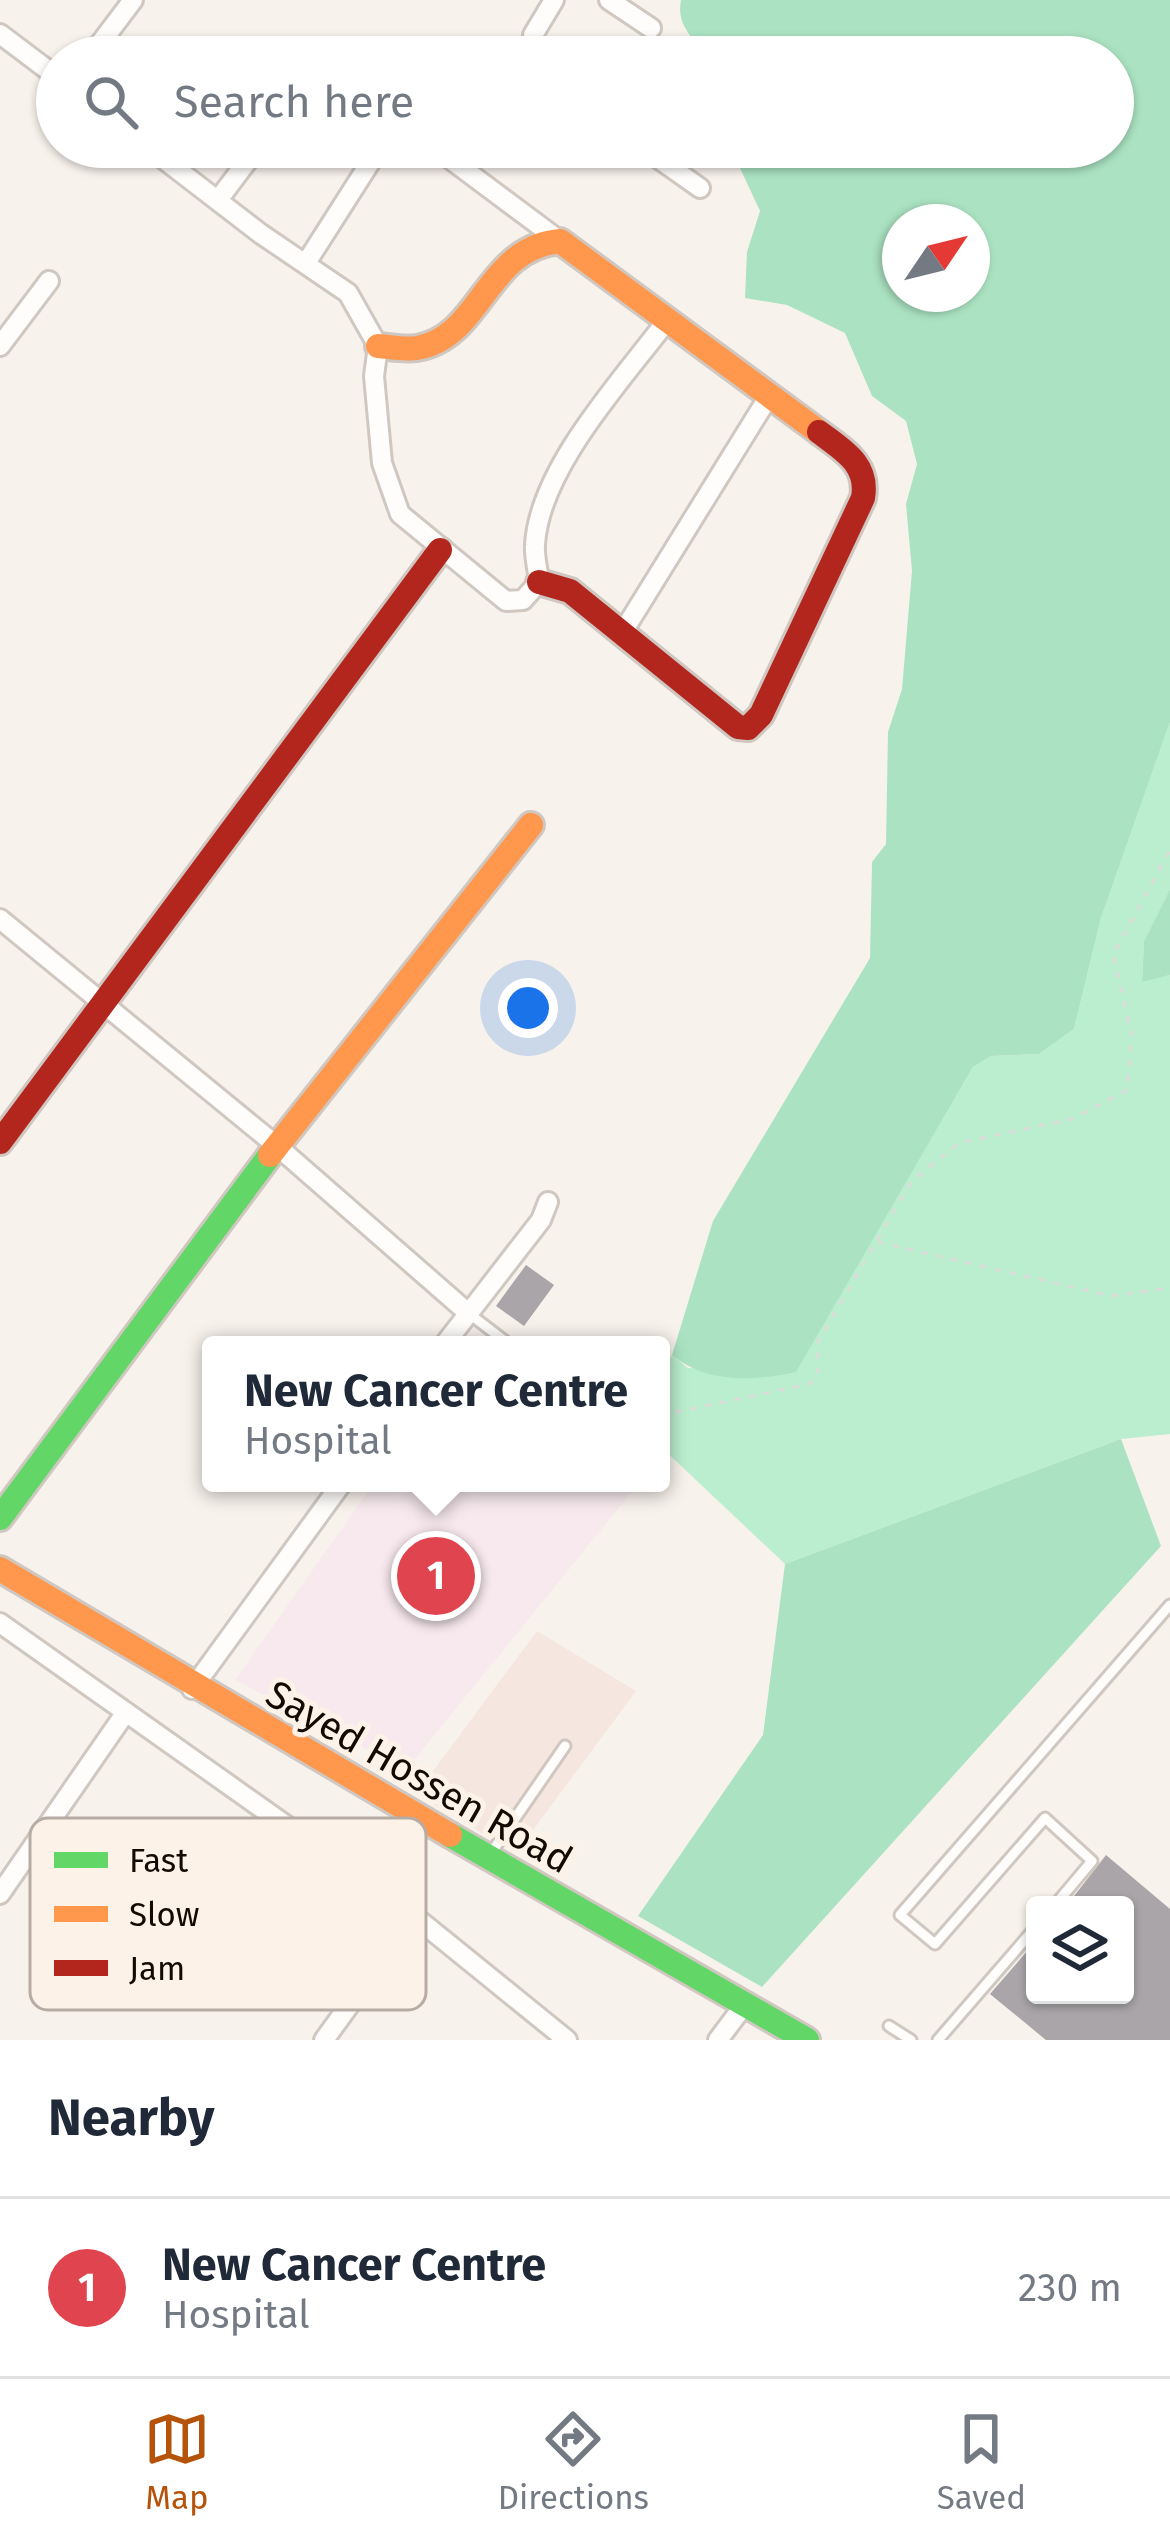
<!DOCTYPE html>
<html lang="en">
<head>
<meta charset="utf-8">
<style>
	:root { --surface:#fff; --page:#f2f2f3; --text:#1f2937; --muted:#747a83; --line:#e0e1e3; --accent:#b45309 }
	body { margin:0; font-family:"Fira Sans",sans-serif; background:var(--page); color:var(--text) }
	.controls { position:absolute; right:36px; bottom:36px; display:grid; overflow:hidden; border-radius:12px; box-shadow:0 3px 9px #0004 }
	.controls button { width:108px; height:108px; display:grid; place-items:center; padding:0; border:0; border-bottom:3px solid var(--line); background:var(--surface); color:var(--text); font:60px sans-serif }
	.compass { position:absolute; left:882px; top:204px; width:108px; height:108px; border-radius:50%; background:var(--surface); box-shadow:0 3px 9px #0004; rotate:55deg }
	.you { position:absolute; left:528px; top:1008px; width:42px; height:42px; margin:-30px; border:9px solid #fff; border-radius:50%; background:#1a73e8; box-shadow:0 0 0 18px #1a73e833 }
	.badge { display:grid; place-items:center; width:78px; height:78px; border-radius:50%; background:var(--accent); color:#fff; font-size:39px; font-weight:700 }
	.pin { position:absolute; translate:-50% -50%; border:6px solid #fff; box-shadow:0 3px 12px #0006 }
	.popup { position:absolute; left:202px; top:1336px; width:468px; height:156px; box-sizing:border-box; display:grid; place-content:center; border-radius:12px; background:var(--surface); filter:drop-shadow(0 3px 9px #0005); font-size:39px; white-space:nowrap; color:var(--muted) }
	.popup b { font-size:45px; color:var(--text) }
	.popup::after { content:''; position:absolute; left:50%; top:100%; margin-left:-24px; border:24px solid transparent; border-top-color:var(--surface) }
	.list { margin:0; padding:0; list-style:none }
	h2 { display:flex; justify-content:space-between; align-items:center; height:156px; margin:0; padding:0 48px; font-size:51px }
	h2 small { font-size:39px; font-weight:400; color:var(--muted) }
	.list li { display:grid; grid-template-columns:78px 1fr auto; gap:36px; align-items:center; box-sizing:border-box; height:180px; padding:0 48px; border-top:3px solid var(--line) }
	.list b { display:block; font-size:45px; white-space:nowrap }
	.list p { margin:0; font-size:39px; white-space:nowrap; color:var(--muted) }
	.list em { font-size:39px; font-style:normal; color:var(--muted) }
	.icon { flex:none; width:66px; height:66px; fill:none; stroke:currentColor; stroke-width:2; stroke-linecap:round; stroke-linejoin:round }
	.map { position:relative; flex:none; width:1170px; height:2040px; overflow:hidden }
	.search { position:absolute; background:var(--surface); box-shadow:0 3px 9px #0004; left:36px; right:36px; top:36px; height:132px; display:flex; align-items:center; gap:30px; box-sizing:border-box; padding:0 42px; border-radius:66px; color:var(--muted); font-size:45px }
	.sheet { height:336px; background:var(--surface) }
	nav { display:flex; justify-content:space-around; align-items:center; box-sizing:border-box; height:168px; border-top:3px solid var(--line); background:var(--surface); font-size:33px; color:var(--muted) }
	nav a { display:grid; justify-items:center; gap:6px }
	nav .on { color:var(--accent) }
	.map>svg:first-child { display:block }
</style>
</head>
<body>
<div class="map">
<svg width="1170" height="2040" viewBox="0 0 1170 2040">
	<rect width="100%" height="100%" fill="#f8f2ec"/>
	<!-- commercial -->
	<path fill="#f6e6e0" d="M537,1631L636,1691L519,1849L496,1832L490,1838L416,1794Z"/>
	<!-- medical -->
	<path fill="#f8e9ee" d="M374,1483H639L406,1770L235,1680Z"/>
	<!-- green -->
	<path fill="#bbeece" d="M1170,722V889L1144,941L1142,981L1170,975V1434L1121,1439L785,1564L661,1447V1372L672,1355L688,1368L796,1371L973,1067L991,1056L1039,1054L1074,1029L1101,918Z"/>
	<!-- forest -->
	<path fill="#abe3c2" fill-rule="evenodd" d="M681,0H1170V722L1101,918L1074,1029L1039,1054L991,1056L973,1067L796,1372C755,1381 707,1384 672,1355L713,1221L870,958L872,862L886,844L888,732L902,689L912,571L906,504L917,464L906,421L872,396L845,333L787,305L745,298L747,252L760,211L733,153L734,147H1113V57H709C693,39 676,25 681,0ZM900,222H972V294H900Z
		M1170,889V975L1142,982L1144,941Z
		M1121,1439L1161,1546L762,1987L638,1916L763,1735L785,1564Z"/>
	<!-- building -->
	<path fill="#a9a5a8" d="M526,1265L554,1285L524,1326L496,1306Z
		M1106,1855L1170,1909V2040H1046L990,1994L1035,1942V1995H1125V1905H1067Z"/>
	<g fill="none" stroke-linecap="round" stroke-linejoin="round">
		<defs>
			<path id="lane" d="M467,1312L510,1345
				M489,1856L565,1746
				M1055,1905L1092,1861L1045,1818L935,1944L900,1915L1170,1605
				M889,2026L911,2040
				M938,2040L1035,1928"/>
			<path id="street" d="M609,0L651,28
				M0,34L57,77
				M90,57L133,0
				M325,57L329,51
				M536,57L533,35L554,0
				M148,147L261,234L348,293L378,346L374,376L382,463L400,514L506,601L523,600L539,582C538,570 534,556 535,545C539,468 624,378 668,319
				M434,147L560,241
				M642,147L700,188
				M218,200L258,147
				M306,263L380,147
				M0,346L49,281
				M621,635L769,396
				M0,919L277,1146L467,1312
				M444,1345L541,1220L548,1202
				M0,1623L414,1916L567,2040
				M192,1689L342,1483
				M0,1894L126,1712
				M324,2040L414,1916
				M718,2040L745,2004"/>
			<path id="fast" d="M0,1518L270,1155
				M450,1835L807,2040"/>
			<path id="slow" d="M378,346C391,347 404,350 417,348C482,337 485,248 560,241L819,432
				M270,1155L531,825
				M0,1569L450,1835"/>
			<path id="jam" d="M539,582L570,591L738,727L748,728L761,715L863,498C869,464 843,450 819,432
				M0,1142L440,550"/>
		</defs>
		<!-- lane casing -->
		<use href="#lane" stroke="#cfc7c0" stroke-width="15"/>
		<!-- street casing -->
		<use href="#street" stroke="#cfc7c0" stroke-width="24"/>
		<!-- fast casing -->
		<use href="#fast" stroke="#cfc7c0" stroke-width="30"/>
		<!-- slow casing -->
		<use href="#slow" stroke="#cfc7c0" stroke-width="30"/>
		<!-- jam casing -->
		<use href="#jam" stroke="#cfc7c0" stroke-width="30"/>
		<!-- path -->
		<path stroke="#dedcda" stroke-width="3" stroke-dasharray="6 9" stroke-linecap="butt" d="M878,1242L1111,1296L1170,1288
			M661,1415L810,1384L818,1372V1342L911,1182L959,1143L1072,1119L1127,1090L1132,1036L1113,955L1170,850"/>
		<!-- lane -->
		<use href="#lane" stroke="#fefdfc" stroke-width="9"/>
		<!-- street -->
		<use href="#street" stroke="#fefdfc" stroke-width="18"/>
		<!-- fast -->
		<use href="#fast" stroke="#63d668" stroke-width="24"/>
		<!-- slow -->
		<use href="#slow" stroke="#ff974d" stroke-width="24"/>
		<!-- jam -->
		<use href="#jam" stroke="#b3261e" stroke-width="24"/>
	</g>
	<g text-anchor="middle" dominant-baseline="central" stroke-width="10" stroke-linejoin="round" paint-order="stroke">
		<!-- street labels -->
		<g font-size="39" fill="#130a03" stroke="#fdf2e7">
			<text transform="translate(419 1777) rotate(30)">Sayed Hossen Road</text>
		</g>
	</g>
	<!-- legend -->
	<rect x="30" y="1818" width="396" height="192" rx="18" fill="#fdf2e7" stroke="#b7aca3" stroke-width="3"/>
	<rect x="54" y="1852" width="54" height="16" fill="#63d668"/>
	<rect x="54" y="1906" width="54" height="16" fill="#ff974d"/>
	<rect x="54" y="1960" width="54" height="16" fill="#b3261e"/>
	<g font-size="33" fill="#130a03">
		<text x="129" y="1872">Fast</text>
		<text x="129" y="1926">Slow</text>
		<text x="129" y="1980">Jam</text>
	</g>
</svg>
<div class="controls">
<button><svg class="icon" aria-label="layers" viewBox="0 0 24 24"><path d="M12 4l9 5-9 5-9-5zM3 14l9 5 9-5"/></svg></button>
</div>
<svg class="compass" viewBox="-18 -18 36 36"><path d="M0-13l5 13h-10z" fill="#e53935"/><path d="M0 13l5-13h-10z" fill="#747a83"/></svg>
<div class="you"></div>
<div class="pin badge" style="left:436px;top:1576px;background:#e0444e">1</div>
<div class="popup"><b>New Cancer Centre</b>Hospital</div>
<div class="search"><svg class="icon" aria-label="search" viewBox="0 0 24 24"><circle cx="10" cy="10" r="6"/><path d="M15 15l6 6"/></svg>Search here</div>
</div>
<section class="sheet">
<h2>Nearby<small></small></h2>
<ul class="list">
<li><span class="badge" style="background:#e0444e">1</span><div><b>New Cancer Centre</b><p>Hospital</p></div><em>230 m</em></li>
</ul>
</section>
<nav>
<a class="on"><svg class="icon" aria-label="map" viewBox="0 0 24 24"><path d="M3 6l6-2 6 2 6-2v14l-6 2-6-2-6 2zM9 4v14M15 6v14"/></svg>Map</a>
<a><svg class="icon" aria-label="directions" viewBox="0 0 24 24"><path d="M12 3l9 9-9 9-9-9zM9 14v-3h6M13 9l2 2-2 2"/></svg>Directions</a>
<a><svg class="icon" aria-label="saved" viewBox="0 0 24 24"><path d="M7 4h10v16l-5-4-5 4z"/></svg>Saved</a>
</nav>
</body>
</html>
